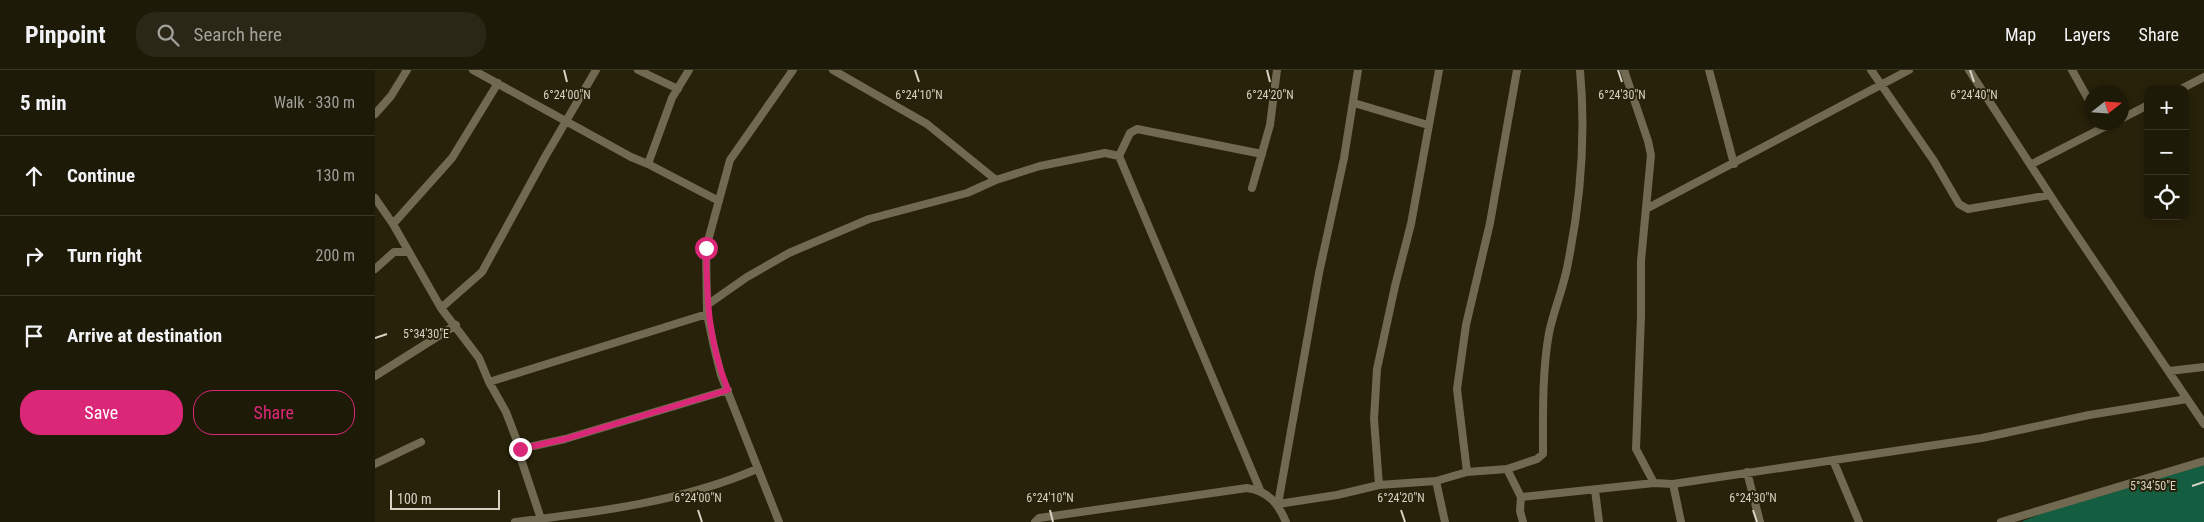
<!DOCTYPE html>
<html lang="en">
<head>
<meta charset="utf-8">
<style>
	:root { --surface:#1e1a08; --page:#2b2716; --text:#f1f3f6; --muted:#a1a19c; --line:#3c3829; --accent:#db2777 }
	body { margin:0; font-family:"Roboto Condensed",sans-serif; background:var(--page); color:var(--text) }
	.controls { position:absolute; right:15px; top:15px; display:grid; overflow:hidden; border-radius:10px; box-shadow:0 2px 8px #0003 }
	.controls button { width:45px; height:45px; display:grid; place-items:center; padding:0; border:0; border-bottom:1px solid var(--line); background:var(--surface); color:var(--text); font:25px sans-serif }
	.compass { position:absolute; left:1709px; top:15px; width:45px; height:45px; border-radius:50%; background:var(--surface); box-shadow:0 2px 8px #0003; rotate:73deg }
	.scale { position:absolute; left:15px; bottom:12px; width:110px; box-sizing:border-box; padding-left:5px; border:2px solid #d6d2c4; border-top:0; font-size:14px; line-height:18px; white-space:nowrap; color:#d6d2c4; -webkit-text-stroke:4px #28220a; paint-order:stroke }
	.stop { position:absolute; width:15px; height:15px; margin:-11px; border:4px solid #db2777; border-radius:50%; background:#fff }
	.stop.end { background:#db2777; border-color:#fff; box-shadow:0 1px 5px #0008 }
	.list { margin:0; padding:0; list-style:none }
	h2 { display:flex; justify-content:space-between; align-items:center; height:65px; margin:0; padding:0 20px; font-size:21px }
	h2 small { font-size:16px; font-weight:400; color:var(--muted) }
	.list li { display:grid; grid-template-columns:32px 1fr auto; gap:15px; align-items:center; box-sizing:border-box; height:80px; padding:0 20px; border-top:1px solid var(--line) }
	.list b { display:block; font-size:19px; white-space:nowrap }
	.list em { font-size:16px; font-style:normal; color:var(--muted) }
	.actions { display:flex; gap:10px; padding:15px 20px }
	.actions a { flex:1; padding:11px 0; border:1px solid var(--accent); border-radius:20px; text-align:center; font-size:18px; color:var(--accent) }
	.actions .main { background:var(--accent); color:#fff }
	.icon { flex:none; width:28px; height:28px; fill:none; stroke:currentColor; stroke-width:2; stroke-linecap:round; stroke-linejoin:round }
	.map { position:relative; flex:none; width:1829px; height:452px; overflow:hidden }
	header { display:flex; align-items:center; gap:30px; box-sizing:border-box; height:70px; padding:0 25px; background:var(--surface); border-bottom:1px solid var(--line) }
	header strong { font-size:24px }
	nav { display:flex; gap:28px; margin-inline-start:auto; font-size:18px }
	.search { width:350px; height:45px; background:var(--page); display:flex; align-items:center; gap:12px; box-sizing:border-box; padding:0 18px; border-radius:20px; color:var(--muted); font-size:19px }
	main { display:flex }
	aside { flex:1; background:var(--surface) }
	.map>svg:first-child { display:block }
</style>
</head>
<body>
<header>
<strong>Pinpoint</strong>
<div class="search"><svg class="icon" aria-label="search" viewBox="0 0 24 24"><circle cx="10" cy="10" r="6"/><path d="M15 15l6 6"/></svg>Search here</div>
<nav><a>Map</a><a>Layers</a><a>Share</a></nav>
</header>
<main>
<aside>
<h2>5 min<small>Walk · 330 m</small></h2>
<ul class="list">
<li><svg class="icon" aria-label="ahead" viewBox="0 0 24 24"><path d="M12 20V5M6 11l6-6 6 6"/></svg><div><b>Continue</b></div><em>130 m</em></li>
<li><svg class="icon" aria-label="right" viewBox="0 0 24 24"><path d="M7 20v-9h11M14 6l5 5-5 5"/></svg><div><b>Turn right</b></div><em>200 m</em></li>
<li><svg class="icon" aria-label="arrive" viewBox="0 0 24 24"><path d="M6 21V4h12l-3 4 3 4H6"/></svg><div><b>Arrive at destination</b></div></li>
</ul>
<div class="actions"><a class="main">Save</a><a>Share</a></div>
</aside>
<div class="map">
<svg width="1829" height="452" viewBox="0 0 1829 452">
	<rect width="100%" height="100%" fill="#28220a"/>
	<!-- forest -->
	<path fill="#145d40" d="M1829,388V452H1646L1701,429Z"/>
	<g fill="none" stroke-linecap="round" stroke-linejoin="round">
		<!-- minor -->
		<path stroke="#716950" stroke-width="8" d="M98,0L256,87L273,94
			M263,0L303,19
			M314,0L297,28L273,94L344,131
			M458,0L552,54L621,110
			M1249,0L1273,71L1276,85L1266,191V246L1261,379L1279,413
			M1334,0L1359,94
			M1496,0L1559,91L1584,134L1593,139L1675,125
			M1594,0L1686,142L1829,354
			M1697,0L1716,34
			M1806,19L1829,7
			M979,33L1053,55
			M0,44L16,26L32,0
			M1746,49L1773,35
			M744,86L885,420
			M1657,94L1739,52
			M877,118L895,55L902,0
			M0,128L18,154L66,238L104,288L114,312L131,342L145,379
			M1271,139L1534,0
			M18,154L77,88L123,13
			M0,199L19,182H34
			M332,235L372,207L414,183L494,149L592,123L621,110L665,96L730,83L744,86L755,63L762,59L887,84
			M66,238L107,202L170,87L221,0
			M1794,301L1829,297
			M0,306L81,255
			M114,312L332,244
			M1458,390L1484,452
			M0,394L46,372
			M1132,399L1162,389L1168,384C1168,345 1167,302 1174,263C1179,239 1189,217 1193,193C1206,129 1211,65 1205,0
			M1092,402L1082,319L1091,255L1115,153L1142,0
			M1372,402L1385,452
			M1061,411L1070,452
			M1298,414L1306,452
			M1004,415L999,349L1002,299L1020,216L1036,154L1064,0
			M1220,420L1224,452
			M1146,427L1145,441L1148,452
			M903,434L962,425L1004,415L1061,411L1092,402L1132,399L1146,427L1279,413L1298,414L1607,368L1714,345L1812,329
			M903,434L944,203L969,88L983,0
			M166,449L147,392L145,379L190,369L353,320
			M140,452C222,442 306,432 382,399
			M404,452L346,305L339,277L332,244L331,178L355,90L418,0
			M660,452L664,448L872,418C893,421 903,433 911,452
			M1626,452L1829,391"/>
	</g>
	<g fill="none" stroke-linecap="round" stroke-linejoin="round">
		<!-- route -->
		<path stroke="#db2777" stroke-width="6" d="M145,379L190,369L353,320C333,271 332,230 331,178"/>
	</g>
	<!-- ticks -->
	<path fill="none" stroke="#d6d2c4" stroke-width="2" d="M189,0L192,12M540,0L544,12M892,0L895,12M1243,0L1247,12M1595,0L1599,12M0,268L12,264M1817,416L1829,412M323,440L327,452M675,440L678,452M1026,440L1030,452M1378,440L1382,452"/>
	<g font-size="12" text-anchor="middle" fill="#d6d2c4" stroke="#28220a" stroke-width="4" stroke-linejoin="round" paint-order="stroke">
		<text x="192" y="29">6°24'00"N</text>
		<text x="544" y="29">6°24'10"N</text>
		<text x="895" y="29">6°24'20"N</text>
		<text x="1247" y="29">6°24'30"N</text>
		<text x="1599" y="29">6°24'40"N</text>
		<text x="51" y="268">5°34'30"E</text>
		<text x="1778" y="420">5°34'50"E</text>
		<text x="323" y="432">6°24'00"N</text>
		<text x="675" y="432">6°24'10"N</text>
		<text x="1026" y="432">6°24'20"N</text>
		<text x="1378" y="432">6°24'30"N</text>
	</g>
</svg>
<div class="controls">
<button>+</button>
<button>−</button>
<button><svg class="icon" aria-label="locate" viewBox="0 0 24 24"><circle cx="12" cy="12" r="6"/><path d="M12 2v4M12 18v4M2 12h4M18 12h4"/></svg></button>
</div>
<svg class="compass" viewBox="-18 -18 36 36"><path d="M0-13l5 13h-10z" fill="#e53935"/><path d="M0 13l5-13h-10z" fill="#a1a19c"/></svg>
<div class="scale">100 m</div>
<div class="stop" style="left:331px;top:178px"></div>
<div class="stop end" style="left:145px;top:379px"></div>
</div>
</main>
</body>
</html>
